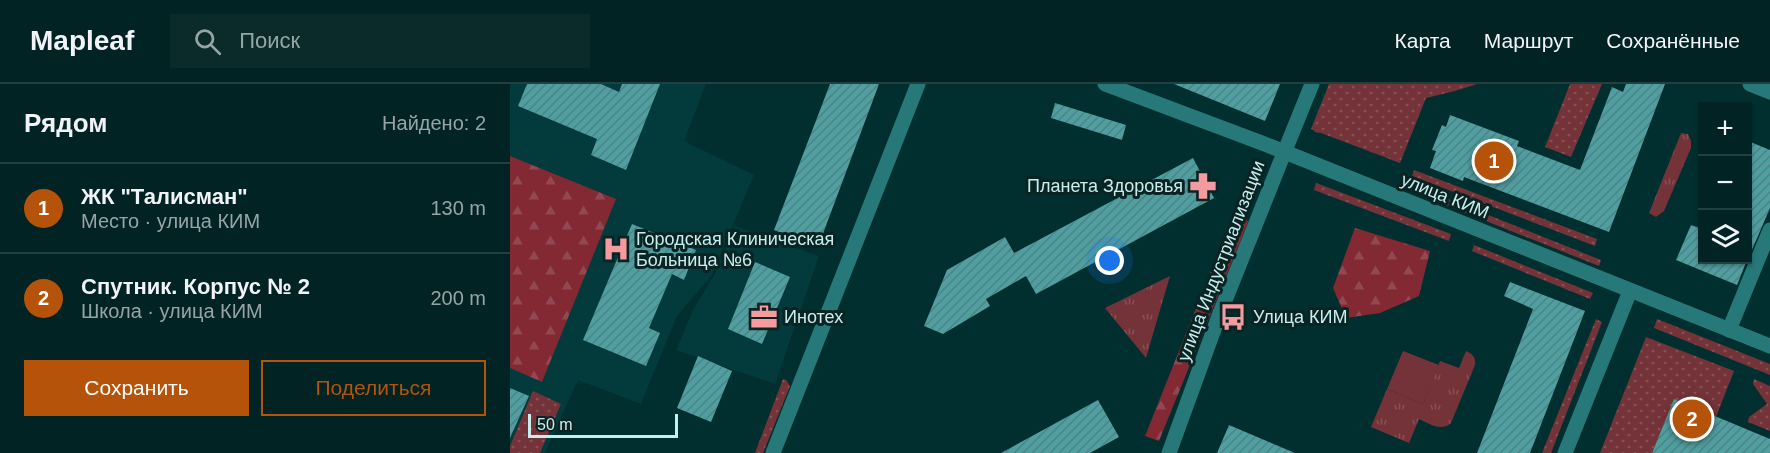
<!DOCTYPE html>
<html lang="ru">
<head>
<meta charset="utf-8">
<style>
	:root { --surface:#012323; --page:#0b2b2b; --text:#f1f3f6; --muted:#96a4a6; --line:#234041; --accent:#b45309 }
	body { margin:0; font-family:Helvetica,sans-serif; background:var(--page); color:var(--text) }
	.controls { position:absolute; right:18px; top:18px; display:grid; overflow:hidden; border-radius:0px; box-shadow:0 2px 4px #0004 }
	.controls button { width:54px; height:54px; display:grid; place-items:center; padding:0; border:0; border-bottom:2px solid var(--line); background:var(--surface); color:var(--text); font:30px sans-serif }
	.scale { position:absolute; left:18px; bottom:15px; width:150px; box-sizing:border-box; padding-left:6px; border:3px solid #c8eded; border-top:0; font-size:16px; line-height:21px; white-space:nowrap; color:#c8eded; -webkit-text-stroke:4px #0a2323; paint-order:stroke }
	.you { position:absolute; left:600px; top:177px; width:21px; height:21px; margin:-15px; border:4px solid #fff; border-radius:50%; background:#1a73e8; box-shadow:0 0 0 9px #1a73e833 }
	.badge { display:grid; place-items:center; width:39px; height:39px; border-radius:50%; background:var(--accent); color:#fff; font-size:20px; font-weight:700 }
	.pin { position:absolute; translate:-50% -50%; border:3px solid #fff; box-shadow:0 2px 6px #0006 }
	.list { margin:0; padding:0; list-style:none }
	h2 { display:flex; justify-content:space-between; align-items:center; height:78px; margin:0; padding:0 24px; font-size:26px }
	h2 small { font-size:20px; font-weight:400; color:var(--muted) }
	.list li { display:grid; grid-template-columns:39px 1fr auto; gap:18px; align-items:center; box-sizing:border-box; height:90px; padding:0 24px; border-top:2px solid var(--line) }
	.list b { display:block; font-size:22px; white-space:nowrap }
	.list p { margin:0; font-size:20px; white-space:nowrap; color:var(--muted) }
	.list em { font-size:20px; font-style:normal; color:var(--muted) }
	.actions { display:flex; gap:12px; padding:18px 24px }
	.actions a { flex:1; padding:14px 0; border:2px solid var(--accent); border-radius:0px; text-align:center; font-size:21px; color:var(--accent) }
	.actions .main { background:var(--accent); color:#fff }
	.icon { flex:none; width:33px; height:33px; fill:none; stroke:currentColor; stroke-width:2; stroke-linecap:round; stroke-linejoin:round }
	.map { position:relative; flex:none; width:1260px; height:369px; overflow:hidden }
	header { display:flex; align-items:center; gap:36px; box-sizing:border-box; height:84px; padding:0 30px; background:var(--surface); border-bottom:2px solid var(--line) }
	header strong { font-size:28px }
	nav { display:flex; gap:33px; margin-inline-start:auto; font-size:21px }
	.search { width:420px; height:54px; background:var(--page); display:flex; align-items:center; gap:15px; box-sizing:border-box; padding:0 21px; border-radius:0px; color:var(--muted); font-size:22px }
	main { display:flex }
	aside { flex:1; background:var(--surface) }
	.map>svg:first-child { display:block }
</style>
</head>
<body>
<header>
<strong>Mapleaf</strong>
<div class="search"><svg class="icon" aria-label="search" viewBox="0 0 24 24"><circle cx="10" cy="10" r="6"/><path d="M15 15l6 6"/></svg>Поиск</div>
<nav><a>Карта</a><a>Маршрут</a><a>Сохранённые</a></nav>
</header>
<main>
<aside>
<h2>Рядом<small>Найдено: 2</small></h2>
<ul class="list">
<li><span class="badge">1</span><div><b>ЖК &quot;Талисман&quot;</b><p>Место · улица КИМ</p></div><em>130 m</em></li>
<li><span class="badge">2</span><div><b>Спутник. Корпус № 2</b><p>Школа · улица КИМ</p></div><em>200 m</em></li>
</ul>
<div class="actions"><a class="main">Сохранить</a><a>Поделиться</a></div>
</aside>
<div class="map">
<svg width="1260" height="369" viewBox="0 0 1260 369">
	<defs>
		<pattern id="grass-dots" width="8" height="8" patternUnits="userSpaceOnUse" patternTransform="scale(1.5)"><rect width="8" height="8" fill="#743338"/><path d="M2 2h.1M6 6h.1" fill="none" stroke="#865155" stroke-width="1.8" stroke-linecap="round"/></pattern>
		<pattern id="forest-firs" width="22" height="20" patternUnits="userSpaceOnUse" patternTransform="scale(1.5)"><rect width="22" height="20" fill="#822934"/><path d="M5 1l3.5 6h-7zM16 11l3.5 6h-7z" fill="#924852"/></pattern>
		<pattern id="park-tufts" width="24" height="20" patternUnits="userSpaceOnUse" patternTransform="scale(1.5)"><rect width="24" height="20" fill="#743338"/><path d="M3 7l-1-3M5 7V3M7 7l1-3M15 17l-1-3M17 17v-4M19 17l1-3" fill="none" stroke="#865155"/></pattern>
		<pattern id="building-hatch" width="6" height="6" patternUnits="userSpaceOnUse" patternTransform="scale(1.5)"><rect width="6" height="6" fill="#519ea0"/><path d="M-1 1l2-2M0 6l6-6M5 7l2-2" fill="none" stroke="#4b8485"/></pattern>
	</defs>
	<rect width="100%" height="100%" fill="#012f2f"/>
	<!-- built -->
	<path fill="#033a3b" d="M0,0H196L174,57L244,91L202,191L167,232L131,320L68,296L35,369H0Z
		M225,142L309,172L265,300L166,266L183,226L204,191Z"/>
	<!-- grass -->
	<path fill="url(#grass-dots)" d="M819,0H967L945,7L916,14L890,79L811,49L804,48L805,47L801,45Z
		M1060,0H1092L1061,73L1035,63Z
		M904,86L1087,155L1085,162L902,92Z
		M806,99L941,150L939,157L804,106Z
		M903,101L1091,176L1089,182L901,107Z
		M964,161L1083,209L1080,215L962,167Z
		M1086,235L1092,238L1041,369H1032Z
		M1147,235L1260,280V291L1144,244Z
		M1136,253L1224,287L1206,333L1164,316L1142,369H1090Z
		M273,295L276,296L280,302L253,369H245Z
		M1244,295L1260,302V347L1238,338L1239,333L1257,320L1243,300Z
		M23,307L51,320L30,369H0V362Z"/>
	<!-- forest -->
	<path fill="url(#forest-firs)" d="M0,72L106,115L32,298L0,284Z
		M733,134H736L738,138L649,357L635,352L719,142Z
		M845,144L920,167L909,212L870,229L836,234L823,204Z"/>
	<!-- park -->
	<path fill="url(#park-tufts)" d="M1171,49L1178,50L1181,57V64L1154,127L1146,133L1139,129Z
		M660,192L636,274L595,224Z
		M956,267C963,270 966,274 965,281L941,339C931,348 920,340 909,335L899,359L861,343L877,305L913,320L930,277L949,284Z"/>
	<!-- pitch -->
	<path fill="#743338" d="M893,267L929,281L913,320L877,305Z"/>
	<!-- building -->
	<path fill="url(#building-hatch)" d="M17,0H91L109,8L112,0H150L116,86L81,71L87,55L8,22Z
		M320,0H369L308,163L264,146Z
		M664,0H770L755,37Z
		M1116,0H1155L1099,148L954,93L953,97L920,84L926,67L922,66L932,41L936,43L940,31L1009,57L1007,62L1070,86L1102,3L1113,8Z
		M545,19L616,41L612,56L541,34Z
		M1238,57L1260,66V124L1238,175Z
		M683,74L704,114L526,210L516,192L476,215L480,222L433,250L414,242L437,186L495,153L504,169Z
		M122,140L186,166L174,196L162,190L139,244L150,249L136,282L73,256Z
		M1181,141L1192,145V176H1237L1227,201L1166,176Z
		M245,178L280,193L252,260L218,245Z
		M1000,198L1075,227L1020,369H967L1023,225L994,212Z
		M188,272L222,287L201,338L167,324Z
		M0,304L19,312L0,354Z
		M1164,315L1260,355V369H1142Z
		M588,316L609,353L580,369H491Z
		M719,341L785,369H707Z"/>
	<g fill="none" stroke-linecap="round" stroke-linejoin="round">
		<!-- minor -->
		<path stroke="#267879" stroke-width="15" d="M1240,0L1260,8
			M774,69L802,0
			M1219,246L1260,146
			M1055,369L1120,207"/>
		<!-- tertiary -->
		<path stroke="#267879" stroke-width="15" d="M595,0L752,59L1260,262
			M263,369L408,0
			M659,369L710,229L774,69"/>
	</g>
	<!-- icons -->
	<defs>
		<symbol id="pharmacy-bare" viewBox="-9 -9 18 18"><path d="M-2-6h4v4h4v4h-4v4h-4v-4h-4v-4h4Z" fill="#f49b9f" stroke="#0a2323" stroke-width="2.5" paint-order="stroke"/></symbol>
		<symbol id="hospital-bare" viewBox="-9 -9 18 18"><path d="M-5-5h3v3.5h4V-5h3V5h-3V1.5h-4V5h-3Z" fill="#f49b9f" stroke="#0a2323" stroke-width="2.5" paint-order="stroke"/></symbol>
		<symbol id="office-bare" viewBox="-9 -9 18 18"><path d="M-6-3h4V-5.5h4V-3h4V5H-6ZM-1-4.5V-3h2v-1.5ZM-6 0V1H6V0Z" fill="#f49b9f" stroke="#0a2323" stroke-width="2.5" paint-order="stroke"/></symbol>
		<symbol id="bus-bare" viewBox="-9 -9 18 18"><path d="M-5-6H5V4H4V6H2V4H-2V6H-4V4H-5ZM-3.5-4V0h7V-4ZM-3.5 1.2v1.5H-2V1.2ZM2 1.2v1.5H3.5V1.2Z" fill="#f49b9f" stroke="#0a2323" stroke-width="2.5" paint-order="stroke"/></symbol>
	</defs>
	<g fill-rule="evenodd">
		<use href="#pharmacy-bare" x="674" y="83" width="38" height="38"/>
		<use href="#hospital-bare" x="87" y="146" width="38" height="38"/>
		<use href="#office-bare" x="235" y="214" width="38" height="38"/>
		<use href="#bus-bare" x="704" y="214" width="38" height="38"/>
	</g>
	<g text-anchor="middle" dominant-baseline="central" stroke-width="6" stroke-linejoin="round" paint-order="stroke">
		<!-- poi labels -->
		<g font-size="18" fill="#c8eded" stroke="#0a2323" text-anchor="start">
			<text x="673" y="102" text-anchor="end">Планета Здоровья</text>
			<text x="126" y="155">Городская Клиническая<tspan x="126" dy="21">Больница №6</tspan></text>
			<text x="274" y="233">Инотех</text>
			<text x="743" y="233">Улица КИМ</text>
		</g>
		<!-- street labels -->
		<g font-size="18" fill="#c8eded" stroke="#0a2323">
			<text transform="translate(935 112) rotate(22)">улица КИМ</text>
			<text transform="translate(711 177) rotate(-69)">улица Индустриализации</text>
		</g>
	</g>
</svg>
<div class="controls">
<button>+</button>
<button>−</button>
<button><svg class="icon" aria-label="layers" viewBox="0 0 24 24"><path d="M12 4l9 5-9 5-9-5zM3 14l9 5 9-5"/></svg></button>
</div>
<div class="scale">50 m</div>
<div class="you"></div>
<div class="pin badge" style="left:984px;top:77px">1</div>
<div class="pin badge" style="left:1182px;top:335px">2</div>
</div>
</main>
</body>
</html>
